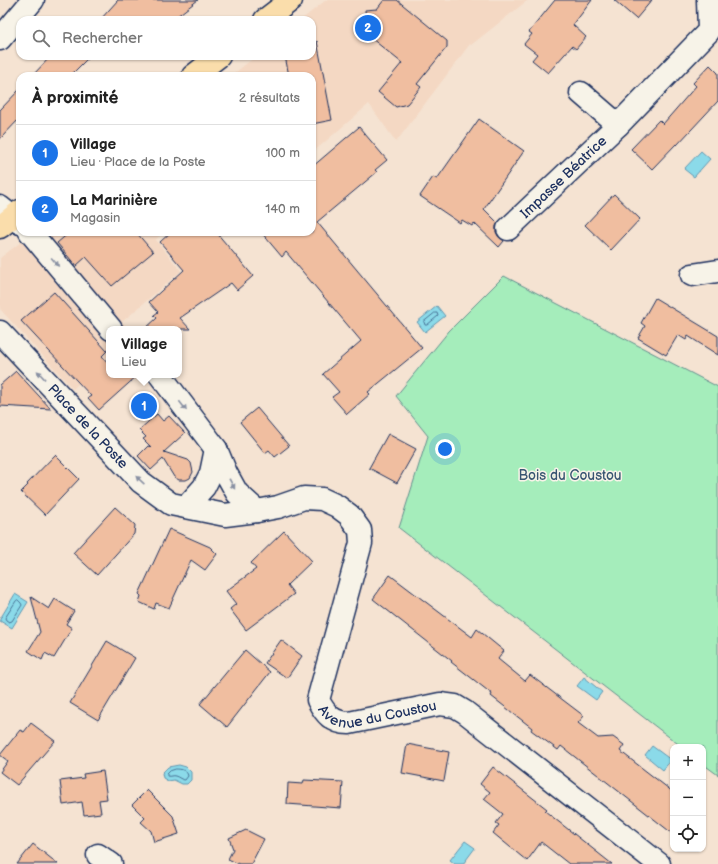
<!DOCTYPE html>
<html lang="fr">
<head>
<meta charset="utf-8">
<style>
	:root { --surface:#fff; --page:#f2f2f2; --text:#222; --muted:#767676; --line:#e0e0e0; --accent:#1a73e8 }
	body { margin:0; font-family:"Balsamiq Sans",sans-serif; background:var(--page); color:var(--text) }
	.controls { position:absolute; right:12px; bottom:12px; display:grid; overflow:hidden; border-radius:8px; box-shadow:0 1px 3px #0004 }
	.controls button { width:36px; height:36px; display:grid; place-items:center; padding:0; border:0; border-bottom:1px solid var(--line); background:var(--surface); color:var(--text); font:20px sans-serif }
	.you { position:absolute; left:445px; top:449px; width:14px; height:14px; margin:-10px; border:3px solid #fff; border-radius:50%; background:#1a73e8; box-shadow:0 0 0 6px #1a73e833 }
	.badge { display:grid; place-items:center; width:26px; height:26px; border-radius:50%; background:var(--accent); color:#fff; font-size:13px; font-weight:700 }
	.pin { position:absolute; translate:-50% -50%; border:2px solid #fff; box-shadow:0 1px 4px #0006 }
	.popup { position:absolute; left:106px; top:326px; width:76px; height:52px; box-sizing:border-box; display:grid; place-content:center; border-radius:8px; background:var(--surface); filter:drop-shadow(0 1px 3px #0005); font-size:13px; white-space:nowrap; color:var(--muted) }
	.popup b { font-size:15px; color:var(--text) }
	.popup::after { content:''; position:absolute; left:50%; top:100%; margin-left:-8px; border:8px solid transparent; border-top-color:var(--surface) }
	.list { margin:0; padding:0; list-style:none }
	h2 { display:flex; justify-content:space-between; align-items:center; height:52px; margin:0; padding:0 16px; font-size:17px }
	h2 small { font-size:13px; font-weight:400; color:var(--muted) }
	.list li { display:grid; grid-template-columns:26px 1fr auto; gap:12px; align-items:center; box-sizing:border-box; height:56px; padding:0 16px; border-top:1px solid var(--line) }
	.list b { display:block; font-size:15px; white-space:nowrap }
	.list p { margin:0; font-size:13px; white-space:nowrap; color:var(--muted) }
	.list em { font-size:13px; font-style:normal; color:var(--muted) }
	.icon { flex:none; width:22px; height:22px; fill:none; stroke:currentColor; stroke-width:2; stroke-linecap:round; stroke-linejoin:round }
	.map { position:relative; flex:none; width:718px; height:864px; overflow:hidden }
	.search { position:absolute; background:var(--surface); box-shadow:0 1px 3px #0004; left:16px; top:16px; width:300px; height:44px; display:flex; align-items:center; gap:10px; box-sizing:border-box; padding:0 14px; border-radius:12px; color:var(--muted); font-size:15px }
	.panel { position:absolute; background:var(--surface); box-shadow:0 1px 3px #0004; left:16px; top:72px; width:300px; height:164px; border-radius:12px }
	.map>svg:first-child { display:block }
</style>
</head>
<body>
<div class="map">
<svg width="718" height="864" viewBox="0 0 718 864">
	<rect width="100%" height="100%" fill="#f5e3d2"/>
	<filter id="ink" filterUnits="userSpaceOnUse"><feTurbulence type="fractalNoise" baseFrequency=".025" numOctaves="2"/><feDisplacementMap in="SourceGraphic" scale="8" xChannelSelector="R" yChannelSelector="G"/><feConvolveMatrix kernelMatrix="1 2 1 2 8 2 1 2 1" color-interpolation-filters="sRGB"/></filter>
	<g filter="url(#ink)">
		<!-- built -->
		<path fill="#f4d8c3" d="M326,0H528L471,45L470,44L396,142L369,104L312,153V76H231L256,56H312V20H301Z
			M34,232H163L156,240L181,271L122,322L128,329H109V355L73,389L0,309V258Z"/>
		<!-- green -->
		<path fill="#a5edbb" stroke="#608e8c" d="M504,276L718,387V775L703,764V747H682L399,528L428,436L396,396L449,331Z"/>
		<!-- water -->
		<path fill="#8bdae9" stroke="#5e96b1" d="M701,151L710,159L694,177L684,169Z
			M437,306L445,316L425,332L417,322Z
			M15,594L28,602L12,628L0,621V619Z
			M584,677L602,692L596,700L577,686Z
			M652,746L671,760L663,770L645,755Z
			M179,765L186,767L191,772V780L187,784H182L174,780L168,781L163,778L162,773L168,767Z
			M465,841L475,848L463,864H455L450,860Z"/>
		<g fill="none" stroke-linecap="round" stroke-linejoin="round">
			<!-- shore -->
			<path stroke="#487396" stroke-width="1" d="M435,313H437L438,316L427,325H425L424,322Z
				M18,600L21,603L22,605L12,621L9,622L6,620L5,618L16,601Z
				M176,769C181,769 187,770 188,776L185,780C181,780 179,777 175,776C172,775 170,777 167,776V774L170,771Z"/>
		</g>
		<!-- building -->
		<path fill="#f0bea0" stroke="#1b2f5e" d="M118,0H198L172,20H100Z
			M384,0H397L447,41V47L417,84L421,87L407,104L396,107L378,92L402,63L361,30L366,23L365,10L377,9Z
			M555,0H592L573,25L586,37L576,49L572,46L548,73L532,60L537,54L524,44L532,34L529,32Z
			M614,0H652L636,19Z
			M317,41L332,120L312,124V76H289L285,56H312V45Z
			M51,56H90L70,76H32Z
			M710,65L718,73V101L677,145L676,144L652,169L631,149L659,120L663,124L696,86L693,83Z
			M20,89V118L0,139V110Z
			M479,119L524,151L484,209L498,223L496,226V232L499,237L504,241L499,247L474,223L472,226L462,220L460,223L420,196L433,177L437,179Z
			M359,127L387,160L375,170L377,172L317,222L422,348L368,392L370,394L347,414L332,397L339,392L323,374L361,341L286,252L282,257L261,232H312V167Z
			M614,194L640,219L611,250L585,225Z
			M70,232H136L153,252L112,286L86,257L76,266L57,243Z
			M171,232H216L253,276L237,290L231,283L180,318L190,329H145L157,318L154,315L158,312L149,302L184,270L160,242Z
			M54,292L107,351L102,356L109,364V375H138L99,410L88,398L91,396L21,321Z
			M655,298L718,336V355L688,336L686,340L678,335L666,355L638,338L645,326L641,323Z
			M16,371L51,409L0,406V385Z
			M257,408L289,446L275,457L269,450L265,453L240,422Z
			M157,414L163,421L169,416L185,433L164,452L188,460L191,463L193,472L190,478L186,480H179L174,477L163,459L151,470L138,456L148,446L151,447L143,439L146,437L139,430Z
			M388,434L416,449L397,483L369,468Z
			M55,455L79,479L45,515L21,492L28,485L27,484Z
			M115,507L135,525L134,534L97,575L73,553Z
			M169,529L210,547L217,554L205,570L191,560L169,608L156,603L154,609L139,602L141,596L139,594Z
			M284,531L312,561L287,585L294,594L246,630L230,609L236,604L226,591L256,569L251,563Z
			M390,575L472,637L477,629L504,651L498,659L525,681L530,675L584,716L578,723L598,738L613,737L624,745L620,751L673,792V834L561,746L558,750L531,730L532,728L491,696L492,694L451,662L452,661L373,599Z
			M31,597L49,609L55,599L74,611L66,624L72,628L54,658L45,653L42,660L28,651L40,632Z
			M281,640L302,656L287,678L265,663Z
			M107,641L135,658L98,720L70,703Z
			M245,650L270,672L227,727L200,704Z
			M31,723L55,741L17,785L0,772L8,761L0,755L20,730L24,732Z
			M407,744L449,752L444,781L402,773Z
			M493,767L547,809L545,811L612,864H569L541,842L527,861L493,833L499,825L496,823L503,814L484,799L490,792L480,784Z
			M103,771L107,799L99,800L101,813L84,815L82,802L63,805L60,781L84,778L83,774Z
			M304,780L343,782L341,808L287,804L288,783L303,784Z
			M147,790L173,816L179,834L154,842L151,831L141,822L145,818L132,805Z
			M246,830L264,839L251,864H239L228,859L233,849L229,838Z
			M33,844L58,864H17Z"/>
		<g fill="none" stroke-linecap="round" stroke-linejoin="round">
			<defs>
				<g id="minor">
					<path d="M0,39L33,0"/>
					<path d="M581,93L618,125L709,31L708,0"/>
					<path d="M0,207L20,223"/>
					<path id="s1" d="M508,229L618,125"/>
					<path d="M30,232L111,329"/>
					<path d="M692,275L718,271"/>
					<path id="s2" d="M0,332L141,482L171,504L225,515L257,511L278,507L304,498L322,499L337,506L349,515L360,530L361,543L318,700C325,714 333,723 349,723L440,704L455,706L465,712L659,864"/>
					<path d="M160,375L216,449L226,473L237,493L257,511"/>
					<path d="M186,507L204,487L211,473L216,449"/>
					<path d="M98,855L111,864"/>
				</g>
				<path id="major" d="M265,20L291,0
					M193,76L219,56
					M0,227L20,211"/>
			</defs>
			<!-- minor casing -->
			<use href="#minor" stroke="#1b2f5e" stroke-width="25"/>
			<!-- major casing -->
			<use href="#major" stroke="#1b2f5e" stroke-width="25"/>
			<!-- minor -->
			<use href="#minor" stroke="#f7f3e8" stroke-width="22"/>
			<!-- major -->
			<use href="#major" stroke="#faddab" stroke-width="22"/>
		</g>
		<!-- one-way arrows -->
		<defs><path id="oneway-solid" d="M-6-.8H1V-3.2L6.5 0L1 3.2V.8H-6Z"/></defs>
		<g fill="#8991a3">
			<use href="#oneway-solid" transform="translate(55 262) rotate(50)"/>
			<use href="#oneway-solid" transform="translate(41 375) rotate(-133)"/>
			<use href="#oneway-solid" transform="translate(183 406) rotate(53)"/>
			<use href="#oneway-solid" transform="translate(140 480) rotate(-137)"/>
			<use href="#oneway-solid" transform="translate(232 484) rotate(61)"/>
		</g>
	</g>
	<g text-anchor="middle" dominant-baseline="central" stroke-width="3" stroke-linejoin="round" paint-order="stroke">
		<!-- street labels -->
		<g font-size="14" fill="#1b2f5e" stroke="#f7f3e8">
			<text stroke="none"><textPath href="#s1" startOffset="76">Impasse Béatrice</textPath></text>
			<text stroke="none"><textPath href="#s2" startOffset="129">Place de la Poste</textPath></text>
			<text stroke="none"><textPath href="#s2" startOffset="692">Avenue du Coustou</textPath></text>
		</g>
		<!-- park labels -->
		<g font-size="14" fill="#375571" stroke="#f7f3e8">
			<text x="570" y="475">Bois du Coustou</text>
		</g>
	</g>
</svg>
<div class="controls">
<button>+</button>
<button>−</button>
<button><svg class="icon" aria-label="locate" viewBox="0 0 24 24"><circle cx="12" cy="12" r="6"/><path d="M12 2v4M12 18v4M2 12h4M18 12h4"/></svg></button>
</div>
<div class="you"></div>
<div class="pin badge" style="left:144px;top:406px">1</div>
<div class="popup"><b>Village</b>Lieu</div>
<div class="pin badge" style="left:368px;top:28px">2</div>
<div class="search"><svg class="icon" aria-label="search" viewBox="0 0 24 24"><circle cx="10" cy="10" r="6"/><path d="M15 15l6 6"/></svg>Rechercher</div>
<section class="panel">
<h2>À proximité<small>2 résultats</small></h2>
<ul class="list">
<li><span class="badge">1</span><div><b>Village</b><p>Lieu · Place de la Poste</p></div><em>100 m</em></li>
<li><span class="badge">2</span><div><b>La Marinière</b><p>Magasin</p></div><em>140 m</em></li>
</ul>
</section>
</div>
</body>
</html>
